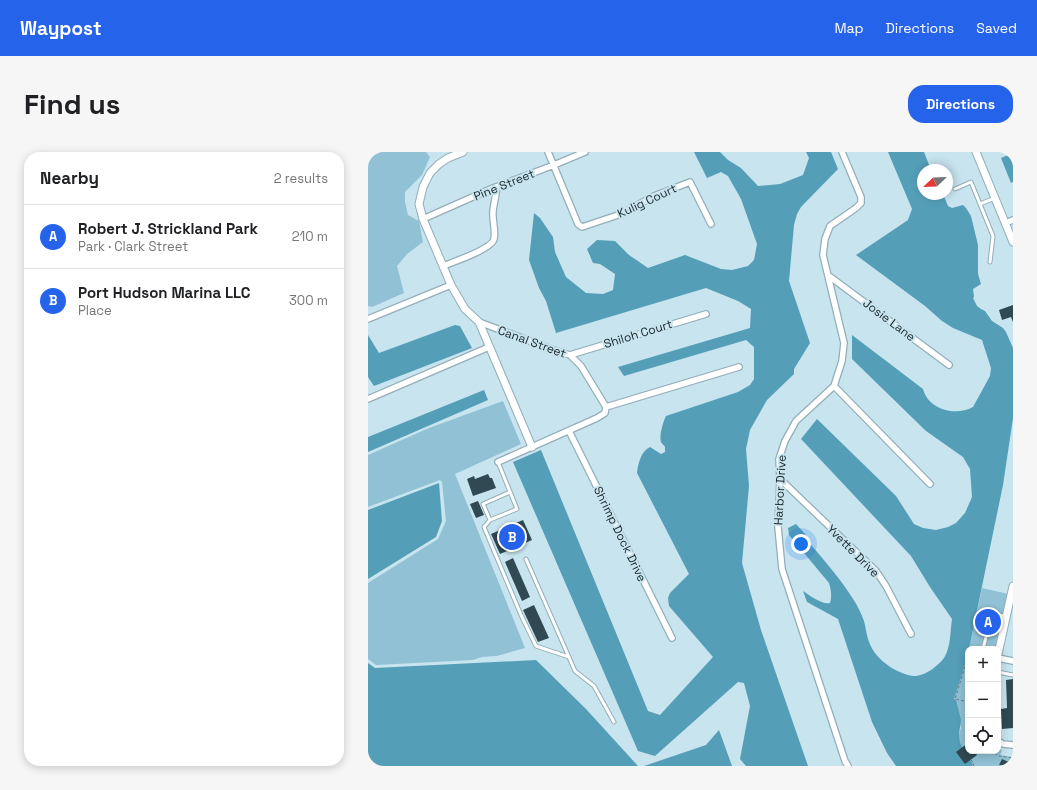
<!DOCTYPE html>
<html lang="en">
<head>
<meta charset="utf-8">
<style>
	:root { --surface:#fff; --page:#f6f6f6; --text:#202124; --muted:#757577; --line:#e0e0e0; --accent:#2563eb }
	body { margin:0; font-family:"Space Grotesk",sans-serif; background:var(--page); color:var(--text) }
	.controls { position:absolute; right:12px; bottom:12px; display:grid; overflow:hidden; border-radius:8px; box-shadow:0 2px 10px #0003 }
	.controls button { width:36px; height:36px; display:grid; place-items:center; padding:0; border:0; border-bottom:1px solid var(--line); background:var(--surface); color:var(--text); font:20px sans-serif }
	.compass { position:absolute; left:549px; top:12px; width:36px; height:36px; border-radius:50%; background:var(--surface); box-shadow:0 2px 10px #0003; rotate:247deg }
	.you { position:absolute; left:433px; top:392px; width:14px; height:14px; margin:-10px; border:3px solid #fff; border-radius:50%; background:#1a73e8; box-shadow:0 0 0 6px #1a73e833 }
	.badge { display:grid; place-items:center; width:26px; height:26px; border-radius:50%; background:var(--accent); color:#fff; font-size:13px; font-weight:700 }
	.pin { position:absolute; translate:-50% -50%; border:2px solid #fff; box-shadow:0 1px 4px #0006 }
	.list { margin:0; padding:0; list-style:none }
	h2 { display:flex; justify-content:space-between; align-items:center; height:52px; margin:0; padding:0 16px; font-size:17px }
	h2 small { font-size:13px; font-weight:400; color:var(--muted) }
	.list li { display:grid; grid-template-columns:26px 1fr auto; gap:12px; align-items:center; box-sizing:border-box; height:64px; padding:0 16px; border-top:1px solid var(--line) }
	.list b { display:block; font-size:15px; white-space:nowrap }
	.list p { margin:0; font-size:13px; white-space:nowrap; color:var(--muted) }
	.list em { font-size:13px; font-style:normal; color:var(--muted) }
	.icon { flex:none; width:22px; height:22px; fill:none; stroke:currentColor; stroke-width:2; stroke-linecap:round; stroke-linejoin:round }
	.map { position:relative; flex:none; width:645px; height:614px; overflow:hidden; border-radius:16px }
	header { display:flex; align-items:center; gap:24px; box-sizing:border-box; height:56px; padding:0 20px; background:var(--accent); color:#fff }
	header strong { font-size:19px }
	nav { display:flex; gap:22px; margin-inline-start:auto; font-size:14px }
	.intro { display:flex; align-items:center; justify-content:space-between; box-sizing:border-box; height:96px; padding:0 24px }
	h1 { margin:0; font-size:28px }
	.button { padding:10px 18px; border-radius:16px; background:var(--accent); color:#fff; font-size:14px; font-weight:700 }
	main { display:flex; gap:24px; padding:0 24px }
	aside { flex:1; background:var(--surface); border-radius:16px; box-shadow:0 2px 10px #0003 }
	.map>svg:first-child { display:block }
</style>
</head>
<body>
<header>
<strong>Waypost</strong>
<nav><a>Map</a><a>Directions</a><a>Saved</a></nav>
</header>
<div class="intro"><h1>Find us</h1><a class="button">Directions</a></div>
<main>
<aside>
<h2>Nearby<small>2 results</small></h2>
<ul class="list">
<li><span class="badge">A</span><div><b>Robert J. Strickland Park</b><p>Park · Clark Street</p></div><em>210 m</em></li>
<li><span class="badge">B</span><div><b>Port Hudson Marina LLC</b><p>Place</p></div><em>300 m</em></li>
</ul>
</aside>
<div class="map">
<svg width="645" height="614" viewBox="0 0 645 614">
	<rect width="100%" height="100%" fill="#c7e4ef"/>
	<!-- green -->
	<path fill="#90c1d5" d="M0,0H58L62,5L54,23L37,40V50L40,63L51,69L55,90L39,102L29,114L36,141L4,155L0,154Z
		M135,249L153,292L87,322L157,496L129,504L114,505L105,508L8,513L0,507V431L70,387L78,369L74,330L72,328L0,355V303L61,276Z
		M614,436L640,442L627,497H601Z
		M599,503L600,599H630V596L634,598L632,603L645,605V614H604L605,612L594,595L592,590L591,582L593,576L586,547Z"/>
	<!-- water -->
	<path fill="#559eb8" d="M326,0H352L360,8L373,16L390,34L412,32L435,23L441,6L438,0H463L470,17L433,55L429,62L426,73L421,129L442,191L426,217V222L399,248L382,278L378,297L381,334L374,411L393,478L440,614H378L372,607L382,554L376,531L370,530L287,604L270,599L145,310L173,298L280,559L292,563L345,505L301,454L300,446L302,441L321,422L269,321C270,312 273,299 282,295L293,302L297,300V295C296,293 294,292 293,290C291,284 295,270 298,264L370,240L382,233L386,227V195L378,188L256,224L250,215L382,176L383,157L370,149L338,136L188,181L178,149L171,136L161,108L166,61L172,66L185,85L187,100L198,125L218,141L235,142L245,138L247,122L232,112L225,111L219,97L229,88L247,89L261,103L280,116L317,103L353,117L364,118L380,114L386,108L389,92L373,47L360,24L353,20L339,26Z
		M520,0H556L563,18H555V42H575L580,54L584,56L595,53L598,56L603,64L610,93V122L613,132L605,137L606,145L605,146L609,154L613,157L617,159L624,169L635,176L638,180L645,196V266L635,333L601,497H600V503L586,547L588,548L593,568L591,582L592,590L594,595L605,612L604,614H528L519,601L504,570L470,467L439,450L435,439C441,443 454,453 462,451C464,445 463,437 461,431L421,383L420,376L428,372L438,383V387C455,407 473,427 487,450C490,455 494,463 496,469C499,481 499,490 507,501C515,512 531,522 545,524C556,525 570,514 576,506C583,495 582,480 584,467L562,435L543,404L433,287L449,267L528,344L546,372L555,376L568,378L580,375L588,371L597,361L604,345L602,317L595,305L558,279L484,207V183L555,237C560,257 587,265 605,255L622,224L623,216L614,188L585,176L574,169L557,154L488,103L540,68L544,57Z
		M645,1V30L643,31L633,6Z
		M87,173L92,174L104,196L6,234L0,225V183L11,201Z
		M116,238L120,248L0,300V285Z
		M71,331L74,369L68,385L0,427V358Z
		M168,508L218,557L270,614H0V511L7,516Z
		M351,578L364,614H276L338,593Z"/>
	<!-- building -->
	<path fill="#304953" d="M645,153V170L643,165L634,168L631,158Z
		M120,322L122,326H124L128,336L105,344L99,327L106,324L107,327Z
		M110,349L116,363L108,366L102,352Z
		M155,368L164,388L132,402L123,382Z
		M145,406L162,445L154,449L137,410Z
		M166,453L181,486L170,490L155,458Z
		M645,527V576L634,577L633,557L639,556L638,528Z
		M600,591V599H606L609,603L597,612L588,600Z
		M634,607L645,612L644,614L631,613Z"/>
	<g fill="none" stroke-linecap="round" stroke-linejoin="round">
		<defs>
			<path id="service" d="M587,37L603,30L625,84L622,110
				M612,52L627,46
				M130,310L149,357L122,368L115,352L142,340
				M122,368L116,375L153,463L168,494L201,505
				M158,407L207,519L226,534L246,570
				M615,497L624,461L638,465
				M630,520L645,523"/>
			<path id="minor" d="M180,0L210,72L214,75L253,62L286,44L322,30L343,72
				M474,0L493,45V51L488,56L462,74L457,87L455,103L476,191L474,209L466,234L428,269L417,289L411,307L412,327L410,375L414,417L477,609L480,614
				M55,67L125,36L186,13L217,0
				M637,71L645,68
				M75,114C85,110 124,97 126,87C128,78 124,68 125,59C126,51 128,43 129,35
				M461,124L581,213
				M0,167L83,133
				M111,170L191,200L202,203L213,214L238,255
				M202,203L338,162
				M466,234L562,332
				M0,247L121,195
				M238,255L371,215
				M201,279L304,486
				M130,310L229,266L237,261L238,255
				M412,327L508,419L518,434L543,482
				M630,506L645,509
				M630,589L635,592L645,593"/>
			<path id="tertiary" d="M95,0L80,6L71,12L62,21L55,35L51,52L55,67L83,133L97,157L111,170L164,295
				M608,0L645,90
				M630,502L645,434"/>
		</defs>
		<!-- service casing -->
		<use href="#service" stroke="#93aeb9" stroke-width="5"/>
		<!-- minor casing -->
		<use href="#minor" stroke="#93aeb9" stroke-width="8"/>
		<!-- tertiary casing -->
		<use href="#tertiary" stroke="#93aeb9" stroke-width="9"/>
		<!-- path -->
		<path stroke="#687c83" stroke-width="1" stroke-dasharray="3 2" stroke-linecap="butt" d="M600,505L587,547L600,550
			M622,599L631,604L645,606
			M603,608L606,611L605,614"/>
		<!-- service -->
		<use href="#service" stroke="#fff" stroke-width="3"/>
		<!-- minor -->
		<use href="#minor" stroke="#fff" stroke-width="5.5"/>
		<!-- tertiary -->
		<use href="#tertiary" stroke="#fff" stroke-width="7"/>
	</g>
	<g text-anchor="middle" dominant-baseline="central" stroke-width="4" stroke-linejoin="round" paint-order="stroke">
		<!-- street labels -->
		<g font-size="12" fill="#1a252a" stroke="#c7e4ef">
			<text transform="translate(136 33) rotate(-22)">Pine Street</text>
			<text transform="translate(279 49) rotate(-25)">Kulig Court</text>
			<text transform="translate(521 168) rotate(37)">Josie Lane</text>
			<text transform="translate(270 182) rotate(-17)">Shiloh Court</text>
			<text transform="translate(164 190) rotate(20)">Canal Street</text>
			<text transform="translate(412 338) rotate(-87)">Harbor Drive</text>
			<text transform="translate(252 382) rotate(64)">Shrimp Dock Drive</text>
			<text transform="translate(485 399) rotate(45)">Yvette Drive</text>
		</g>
	</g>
</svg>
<div class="controls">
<button>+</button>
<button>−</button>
<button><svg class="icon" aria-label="locate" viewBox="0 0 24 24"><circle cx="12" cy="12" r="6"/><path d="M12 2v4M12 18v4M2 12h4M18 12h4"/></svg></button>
</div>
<svg class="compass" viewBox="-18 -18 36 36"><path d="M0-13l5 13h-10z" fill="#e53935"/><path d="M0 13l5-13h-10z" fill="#757577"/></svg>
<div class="you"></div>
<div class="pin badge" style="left:620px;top:470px">A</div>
<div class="pin badge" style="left:144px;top:385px">B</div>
</div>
</main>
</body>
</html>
